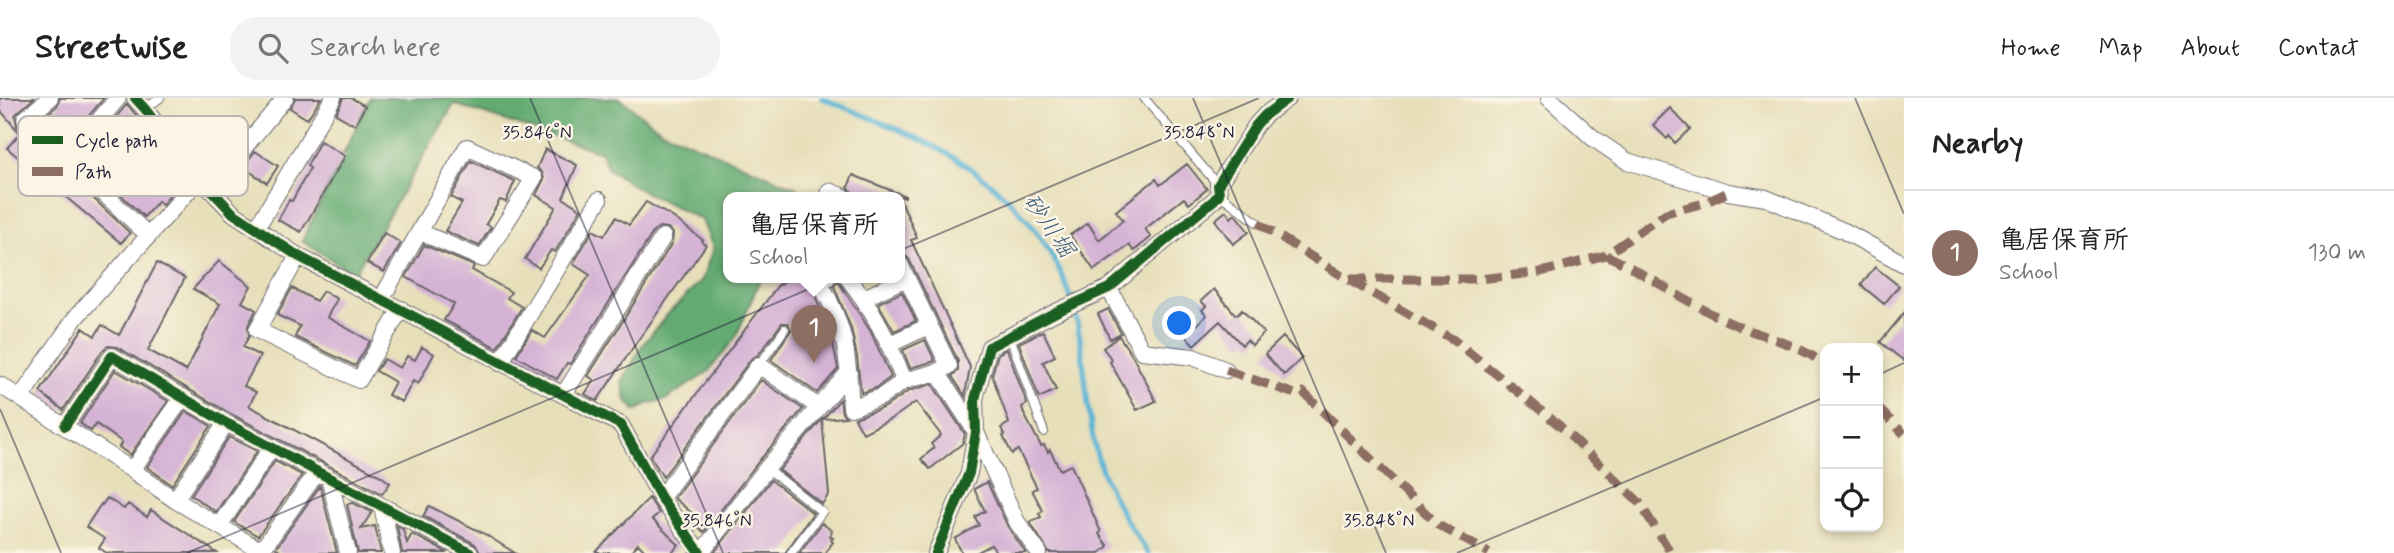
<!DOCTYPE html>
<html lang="en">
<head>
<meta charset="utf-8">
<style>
	:root { --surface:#fff; --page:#f2f2f2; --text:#222; --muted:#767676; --line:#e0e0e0; --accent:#b5179e }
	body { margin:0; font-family:Mynerve,"Klee One",sans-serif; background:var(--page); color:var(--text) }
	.controls { position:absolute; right:21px; bottom:21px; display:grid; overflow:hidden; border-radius:14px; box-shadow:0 4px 10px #0003 }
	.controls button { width:63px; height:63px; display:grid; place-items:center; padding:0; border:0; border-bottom:2px solid var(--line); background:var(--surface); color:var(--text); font:35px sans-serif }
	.you { position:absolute; left:1180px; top:226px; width:24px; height:24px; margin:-18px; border:5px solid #fff; border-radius:50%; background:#1a73e8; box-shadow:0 0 0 10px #1a73e833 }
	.badge { display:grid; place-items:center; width:46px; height:46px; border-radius:50%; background:var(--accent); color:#fff; font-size:23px; font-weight:700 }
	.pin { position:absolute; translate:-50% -58px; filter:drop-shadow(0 2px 4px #0008) }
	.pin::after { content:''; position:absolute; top:37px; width:24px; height:21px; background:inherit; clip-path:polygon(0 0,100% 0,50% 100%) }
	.popup { position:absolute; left:723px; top:94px; width:182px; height:91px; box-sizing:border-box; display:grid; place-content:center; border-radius:14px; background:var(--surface); filter:drop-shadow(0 2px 5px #0005); font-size:23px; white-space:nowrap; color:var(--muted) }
	.popup b { font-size:26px; color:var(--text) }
	.popup::after { content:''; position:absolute; left:50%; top:100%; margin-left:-14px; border:14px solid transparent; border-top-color:var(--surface) }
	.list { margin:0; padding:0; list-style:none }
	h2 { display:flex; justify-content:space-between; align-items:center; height:91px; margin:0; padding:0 28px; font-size:30px }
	h2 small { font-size:23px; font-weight:400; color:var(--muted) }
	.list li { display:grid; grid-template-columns:46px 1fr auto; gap:21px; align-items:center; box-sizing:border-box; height:126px; padding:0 28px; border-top:2px solid var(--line) }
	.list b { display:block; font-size:26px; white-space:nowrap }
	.list p { margin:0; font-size:23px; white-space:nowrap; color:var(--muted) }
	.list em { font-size:23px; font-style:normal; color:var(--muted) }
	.icon { flex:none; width:38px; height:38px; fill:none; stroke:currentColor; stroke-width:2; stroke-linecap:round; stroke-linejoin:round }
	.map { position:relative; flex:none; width:1904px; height:455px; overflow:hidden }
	header { display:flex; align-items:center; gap:42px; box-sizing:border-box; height:98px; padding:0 35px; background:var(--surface); border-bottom:2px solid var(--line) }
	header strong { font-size:33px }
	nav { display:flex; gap:38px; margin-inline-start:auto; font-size:24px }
	.search { width:490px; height:63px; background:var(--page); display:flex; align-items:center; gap:18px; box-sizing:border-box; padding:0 24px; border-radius:28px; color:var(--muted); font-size:26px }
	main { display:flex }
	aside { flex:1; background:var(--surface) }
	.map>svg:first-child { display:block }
</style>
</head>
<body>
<header>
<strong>Streetwise</strong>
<div class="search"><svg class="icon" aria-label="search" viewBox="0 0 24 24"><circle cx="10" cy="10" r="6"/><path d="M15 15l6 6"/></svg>Search here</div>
<nav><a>Home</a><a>Map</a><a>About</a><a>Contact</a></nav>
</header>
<main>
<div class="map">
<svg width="1904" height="455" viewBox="0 0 1904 455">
	<rect width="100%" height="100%" fill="#fcf5e5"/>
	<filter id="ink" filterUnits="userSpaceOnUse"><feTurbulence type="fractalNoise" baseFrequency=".0143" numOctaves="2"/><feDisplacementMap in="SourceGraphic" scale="14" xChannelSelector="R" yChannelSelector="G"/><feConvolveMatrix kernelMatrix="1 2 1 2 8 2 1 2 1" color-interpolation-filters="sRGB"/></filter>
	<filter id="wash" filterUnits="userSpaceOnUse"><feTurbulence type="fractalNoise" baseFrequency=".00686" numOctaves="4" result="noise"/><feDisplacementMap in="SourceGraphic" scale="28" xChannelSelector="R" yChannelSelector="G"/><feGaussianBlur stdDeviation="1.57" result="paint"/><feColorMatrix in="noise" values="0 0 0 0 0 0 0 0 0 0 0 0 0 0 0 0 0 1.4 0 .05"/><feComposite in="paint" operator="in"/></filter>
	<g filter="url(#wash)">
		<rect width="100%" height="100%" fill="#e7dfba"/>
		<!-- forest -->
		<path fill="#64ab72" stroke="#436656" stroke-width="2" d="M370,0H619L661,32L797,90L793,99H728V179H761L736,239L708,274L665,302L649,305L636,313L626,302L622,284L641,249L668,216L702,182L713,150L702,122L639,91L608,71L601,54L454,6L354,176L302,143Z"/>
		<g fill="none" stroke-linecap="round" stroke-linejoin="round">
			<!-- stream -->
			<path stroke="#57b3d5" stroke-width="5" d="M822,0C861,17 903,31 939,51C1014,92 1067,155 1080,240C1086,277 1087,321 1097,357C1107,393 1126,424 1148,455"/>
		</g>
		<g id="blocks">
			<!-- building -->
			<path fill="#d5b3d5" d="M0,0H34L15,17L17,28L130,135L121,145L7,50L20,35L0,12Z
				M60,0H104L66,45L41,21L57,8Z
				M295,0H321L307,21L290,10Z
				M343,0H351L365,8L355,27L336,16Z
				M127,6L142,24L136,31L141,35L101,78L81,60Z
				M1670,10L1690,31L1675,45L1669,38L1667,41L1653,27Z
				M200,18L215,34L203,46L188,30Z
				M320,43L345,58L301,134L278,122L289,102L292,103L310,70L307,68Z
				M157,49L184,80L162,107L158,103L144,119L116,92Z
				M545,51L577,67L563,100L581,111L555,154L551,152L539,170L525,161L556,109L536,97L544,81L542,74L537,70Z
				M255,53L278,68L267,85L243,69Z
				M471,63L515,83L506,104L500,102L486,126L491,129L479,148L445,133L462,105L451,99Z
				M1187,66L1207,91L1189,106L1184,100L1145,131L1151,139L1134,153L1129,147L1094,172L1070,137L1088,125L1099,142L1123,122L1116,113L1156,81L1160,87Z
				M853,77L905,98V99L854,97L848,89Z
				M900,100L917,140L911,142L970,269L965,298L952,278L958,273V263L909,161L900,153Z
				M646,104L674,120L703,142L702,144L706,147L636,245L597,303L585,296L594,282L588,278L672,145L673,135L668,130L659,129L654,133L570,266L567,265L557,281L516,258L532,232L545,240L590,177L573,166L593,132L604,138L616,119L629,127Z
				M1226,113L1231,120L1235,116L1249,134L1233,146L1215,122Z
				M384,135L401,145L384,174L367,165Z
				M424,147L474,168L472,172L511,194L507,200L522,209L497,250L444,222L454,206L406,179Z
				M219,163L251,188L242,204L256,212L248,228L249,238L243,249L260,258L244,288L256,294L249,308L381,378L390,385L382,396L231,316L117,249L108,248L103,252L63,312L40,294L83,230L95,238L102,227L119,237L157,165L185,180L148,252L186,273L220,206L193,191Z
				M1875,169L1899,188L1884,206L1861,187Z
				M788,179H814L811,185L812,191L831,235L838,271L817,295L771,262L791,232L788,225H782L758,257L751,261L663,379L650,358L779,186L781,187Z
				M838,183L871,234L891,279L876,290L861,295L857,259L851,230L834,188Z
				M292,190L316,203L323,193L337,201L327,219L370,243L355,268L295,239L300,228L277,217Z
				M1214,191L1235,216L1237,217L1242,212L1264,235L1252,247L1247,242L1242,247L1220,223L1194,247L1186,238L1207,217L1202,212L1206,208L1201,203Z
				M902,194L916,223L894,233L878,205Z
				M1108,211L1121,235L1110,241L1098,216Z
				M1904,215V263L1880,244Z
				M1043,233L1055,258L1043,264L1056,292L1039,300L1019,245Z
				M1119,238L1133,259L1156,303L1137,312L1110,264L1112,262L1103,250Z
				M1283,239L1302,260L1284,277L1265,256Z
				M925,242L935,263L910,270L903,252Z
				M422,249L434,256L418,286L413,283L402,304L388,297L395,284L376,273L384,261L400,270L407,258L415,262Z
				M1007,251L1027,306L1022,309L1024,316L1041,348L1044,347L1048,354L1050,352L1060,372L1071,367L1101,434L1099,436L1108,448L1100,455H1049L1030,424L1041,419L1039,416L1043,413L1032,392L1037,390L1018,352L1012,356L1003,338L1005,337L1001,330L1009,325L992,277L998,256Z
				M115,272L168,303L130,357L119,349L122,344L96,326L91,333L80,325Z
				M761,282L803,311L759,363L704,434L690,423L694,417L674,400Z
				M932,286L965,336L963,345L930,371L921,361L934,350L931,346L941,337L916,304L893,320L863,335L855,320L885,309L909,293Z
				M840,301L842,315L846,319L823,321Z
				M186,313L211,328L172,387L147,369Z
				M822,321L829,396L822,406L779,372Z
				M229,339L257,353L216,414L191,397Z
				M275,363L302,377L258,438L234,424Z
				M771,382L813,415L785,455H714Z
				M987,384L1008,429L1026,455H997L991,447L976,455H962L955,441L979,427L975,419L985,413L974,391Z
				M320,388L337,455H282L276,450Z
				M107,400L124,411L128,406L147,419L151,412L217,455H107L99,450L105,441L86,429L101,406L102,407Z
				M649,400L659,415L652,421L679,447L672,455H647L638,446L630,455H595Z
				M353,405L372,414L361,431L375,428L381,455H358L347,406Z
				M429,408L483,435L515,455H480L475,446L423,418Z
				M822,425L832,433L830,438L833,440L831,442L833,444L825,455H799Z
				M397,428L403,431L407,445L412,436L448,455H402Z"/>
		</g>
	</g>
	<g filter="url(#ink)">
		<use href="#blocks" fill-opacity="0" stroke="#676467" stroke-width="2"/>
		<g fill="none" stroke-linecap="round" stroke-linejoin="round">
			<defs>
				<path id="service" d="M1144,0L1218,87
					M145,11L160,0
					M1219,96L1258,125
					M1010,239L1044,334
					M759,267L785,231
					M767,370L822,414L791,455"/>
				<path id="minor" d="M50,0L25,21L149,138
					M135,0L145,11L190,70L233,115L298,158L621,327L661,400L700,455
					M1549,0L1593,40L1627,63L1728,94L1766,100L1844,133L1904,166
					M67,60L118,0
					M210,91L285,0
					M102,92L159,31
					M827,99L829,93L844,99
					M256,131L333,0
					M298,158L257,232L359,282L401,211
					M900,166L949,268L937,274L976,334L1017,424L1039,455
					M828,179L821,187C847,231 848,261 851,310L881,299L904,283L937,274
					M847,179C873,211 890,245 904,283
					M1109,190L1142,253L1193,259L1226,272
					M382,200L467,49L534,80L483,161L420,134
					M864,200L906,180
					M890,246L929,228
					M500,265L599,102
					M0,287L132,372L175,402L265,455
					M564,296L663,139
					M21,299L76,219L200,80
					M65,328L112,258L226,325L470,455
					M132,372L183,299
					M329,380L348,455
					M661,400L759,267L817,308
					M175,402L226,325
					M382,408L392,455
					M219,428L272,349
					M261,453L318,373
					M701,455L767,370L849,274
					M936,455L969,375L976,334L975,301L989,249L1056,214L1109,190L1214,102L1219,96L1218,87L1256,27L1265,17L1288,0"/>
			</defs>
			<!-- service casing -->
			<use href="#service" stroke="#676467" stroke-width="10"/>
			<!-- minor casing -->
			<use href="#minor" stroke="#676467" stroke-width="18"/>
			<!-- service -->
			<use href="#service" stroke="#fff" stroke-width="8"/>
			<!-- minor -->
			<use href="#minor" stroke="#fff" stroke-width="16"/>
			<!-- quiet -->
			<path stroke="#8d6e63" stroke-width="9" stroke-dasharray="18 9" stroke-linecap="butt" d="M1258,125L1347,181L1454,242L1560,328L1639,404L1671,455
				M1606,157C1649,177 1688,206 1731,225C1762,239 1798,245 1825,267
				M1349,181H1480L1541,174L1606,157L1666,115L1704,105L1728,94
				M1226,272L1295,296L1303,294L1438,427L1489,455
				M1878,310L1904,336"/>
			<defs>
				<path id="cycleway" d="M135,0L145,11L190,70L233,115L298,158L621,327L661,400L700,455
					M65,328L112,258L226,325L470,455
					M936,455L969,375L976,334L975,301L989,249L1056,214L1109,190L1214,102L1219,96L1218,87L1256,27L1265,17L1288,0"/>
			</defs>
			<!-- cycleway casing -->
			<use href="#cycleway" stroke="#fcf5e5" stroke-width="15"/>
			<!-- cycleway -->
			<use href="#cycleway" stroke="#1b5e20" stroke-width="10"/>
		</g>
	</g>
	<!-- ticks -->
	<path fill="none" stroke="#22223b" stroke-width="2" stroke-opacity="0.45" d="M530,0L723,455M1193,0L1386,455M1855,0L1904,116M1878,277L1904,265M0,311L61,455M187,455L1259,0M1457,455L1825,299"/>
	<g text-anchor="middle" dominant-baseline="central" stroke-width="5" stroke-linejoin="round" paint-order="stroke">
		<!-- water labels -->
		<g font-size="24" font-style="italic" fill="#375c79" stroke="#fcf5e5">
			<text transform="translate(1048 128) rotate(55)">砂川堀</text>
		</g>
	</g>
	<!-- legend -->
	<rect x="18" y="18" width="230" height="80" rx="10" fill="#fcf5e5" stroke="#bbb6b2" stroke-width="2"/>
	<rect x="32" y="38" width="31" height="8" fill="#1b5e20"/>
	<rect x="32" y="69" width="31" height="9" fill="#8d6e63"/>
	<g font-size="19" fill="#22223b">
		<text x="75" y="49">Cycle path</text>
		<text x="75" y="80">Path</text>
	</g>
	<g font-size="18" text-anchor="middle" fill="#22223b" stroke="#fcf5e5" stroke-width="5" stroke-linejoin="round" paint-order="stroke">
		<text x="537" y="40">35.846°N</text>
		<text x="1199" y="40">35.848°N</text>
		<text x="717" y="428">35.846°N</text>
		<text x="1379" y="428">35.848°N</text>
	</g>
</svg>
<div class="controls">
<button>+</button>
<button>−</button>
<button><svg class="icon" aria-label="locate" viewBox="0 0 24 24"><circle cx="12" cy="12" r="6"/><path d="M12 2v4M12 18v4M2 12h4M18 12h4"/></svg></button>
</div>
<div class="you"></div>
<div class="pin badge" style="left:814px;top:265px;background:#8d6e63">1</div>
<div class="popup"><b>亀居保育所</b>School</div>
</div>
<aside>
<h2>Nearby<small></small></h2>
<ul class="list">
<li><span class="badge" style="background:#8d6e63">1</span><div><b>亀居保育所</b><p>School</p></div><em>130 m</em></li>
</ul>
</aside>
</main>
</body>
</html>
